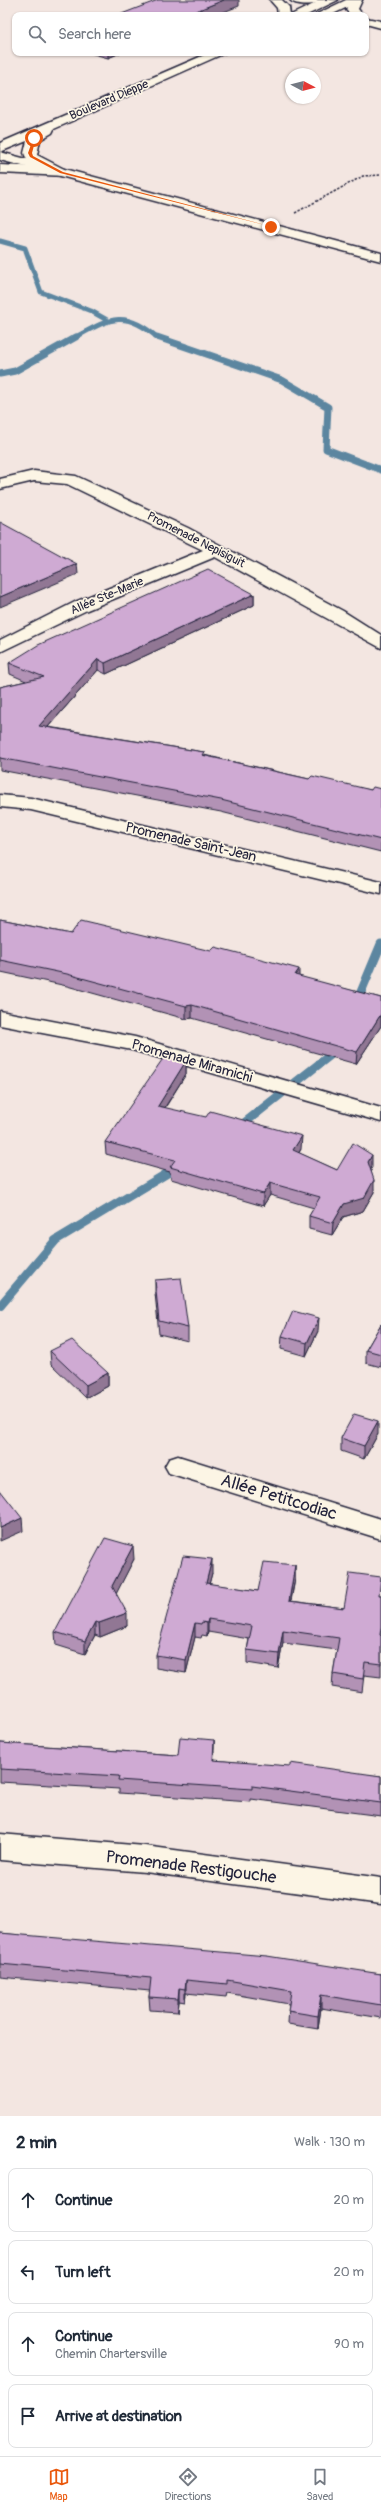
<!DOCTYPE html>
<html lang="en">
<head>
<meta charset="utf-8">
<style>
	:root { --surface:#fff; --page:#f6f6f7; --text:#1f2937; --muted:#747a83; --line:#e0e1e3; --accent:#ea580c }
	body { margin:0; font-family:Pangolin,sans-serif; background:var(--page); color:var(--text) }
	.compass { position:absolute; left:285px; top:68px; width:36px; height:36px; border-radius:50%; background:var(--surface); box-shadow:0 1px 3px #0004; rotate:97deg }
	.stop { position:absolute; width:12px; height:12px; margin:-9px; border:3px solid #ea580c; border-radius:50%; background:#fff }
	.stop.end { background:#ea580c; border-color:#fff; box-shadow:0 1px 4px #0008 }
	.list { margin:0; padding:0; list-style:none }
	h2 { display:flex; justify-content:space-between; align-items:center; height:52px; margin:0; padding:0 16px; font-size:17px }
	h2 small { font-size:13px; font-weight:400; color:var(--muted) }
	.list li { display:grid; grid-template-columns:26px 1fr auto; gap:12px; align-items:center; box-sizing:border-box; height:64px; margin:0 8px 8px; padding:0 8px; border:1px solid var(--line); border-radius:8px }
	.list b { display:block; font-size:15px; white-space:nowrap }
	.list p { margin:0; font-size:13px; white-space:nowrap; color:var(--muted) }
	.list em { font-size:13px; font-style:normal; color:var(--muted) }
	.icon { flex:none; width:22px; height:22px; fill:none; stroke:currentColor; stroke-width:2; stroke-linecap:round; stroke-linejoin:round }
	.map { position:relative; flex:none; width:381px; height:2116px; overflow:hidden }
	.search { position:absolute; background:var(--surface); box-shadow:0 1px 3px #0004; left:12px; right:12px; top:12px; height:44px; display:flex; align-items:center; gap:10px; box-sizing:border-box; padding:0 14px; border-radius:8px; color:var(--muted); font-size:15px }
	.sheet { height:340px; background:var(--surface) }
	nav { display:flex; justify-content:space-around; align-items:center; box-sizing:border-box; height:56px; border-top:1px solid var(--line); background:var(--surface); font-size:11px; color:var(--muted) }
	nav a { display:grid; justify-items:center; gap:2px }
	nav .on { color:var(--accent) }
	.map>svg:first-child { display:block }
</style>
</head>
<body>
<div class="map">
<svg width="381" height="2116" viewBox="0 0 381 2116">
	<rect width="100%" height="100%" fill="#f3e6e1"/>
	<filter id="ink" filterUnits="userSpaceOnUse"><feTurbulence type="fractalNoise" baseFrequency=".025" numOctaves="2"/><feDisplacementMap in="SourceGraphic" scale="8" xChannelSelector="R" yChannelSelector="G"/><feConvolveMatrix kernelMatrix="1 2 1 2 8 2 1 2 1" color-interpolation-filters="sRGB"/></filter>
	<g filter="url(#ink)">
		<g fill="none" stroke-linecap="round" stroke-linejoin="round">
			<!-- stream-far2 -->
			<path stroke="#5c86a0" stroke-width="5" d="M0,241L25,248L41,292L91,311L107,320
				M74,338C109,319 124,308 158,338"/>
			<!-- stream-far1 -->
			<path stroke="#5c86a0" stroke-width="7" d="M157,337L282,380L328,407L326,449L381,470
				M0,374L15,371L76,337"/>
			<!-- stream -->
			<path stroke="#5c86a0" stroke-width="9" d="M356,1004L381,944
				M238,1128L338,1049
				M0,1306L56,1240L181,1165"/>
			<defs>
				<path id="minor" d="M270,0H282L289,7L290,15H278L277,8Z
					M290,0H323C318,6 295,6 290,0Z
					M34,471L76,476L188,528L343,611L381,635V648L215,557L87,610L0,652V640L75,602L203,550L67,484L34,481L0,489V479Z
					M0,795L31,798L381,882V894L31,810L0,807Z
					M0,1011L135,1037L381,1108V1122L132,1050L0,1025Z
					M178,1456L381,1519V1539L169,1473L165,1466L169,1459Z
					M0,1834L145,1846L381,1878V1904L145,1872L0,1860Z"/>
				<path id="tertiary" d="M350,0H362L358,9L363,15H351L346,10Z
					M366,18L381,21V28L366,24Z
					M0,152L381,253V261L0,160Z"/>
				<path id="secondary" d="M322,0H338L307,15H291Z
					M346,0H362L331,15H315Z
					M209,53H225L54,129L52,133L40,140L37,155L66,170L67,173L66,176L0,173V165L41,167L27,160L24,153L27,141L0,152V143Z"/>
			</defs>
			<!-- minor casing -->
			<use href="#minor" stroke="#22223b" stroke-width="3"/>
			<!-- tertiary casing -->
			<use href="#tertiary" stroke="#22223b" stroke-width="3"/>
			<!-- secondary casing -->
			<use href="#secondary" stroke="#22223b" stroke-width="3"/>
			<!-- path -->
			<path stroke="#22223b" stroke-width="1.5" stroke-dasharray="2.5 1.5" stroke-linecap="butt" d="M295,213L363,176L381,175"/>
			<!-- minor -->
			<use href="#minor" fill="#fcf5e5" fill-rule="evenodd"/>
			<!-- tertiary -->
			<use href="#tertiary" fill="#fcf5e5" fill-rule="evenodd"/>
			<!-- secondary -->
			<use href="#secondary" fill="#fcf5e5" fill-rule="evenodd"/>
		</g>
		<!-- wall -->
		<path fill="#b292b5" stroke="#22223b" d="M90,53H120L108,58Z
			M254,594V605L106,674L98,670L48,727L204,752V755L309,779L371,790L381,789V852L221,812L0,770V687L26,681L10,674L9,663Z
			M0,920L71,934L299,977L381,998V1026L356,1064L192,1018L186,1019L67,986L1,972L0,973Z
			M186,1061V1074L165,1108L301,1149L299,1153L337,1170L372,1167L371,1169L374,1192L363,1211L343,1217L332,1235L309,1229V1216L314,1208L270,1195L263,1206L171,1179L170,1172L106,1154L105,1142Z
			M155,1280L188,1328V1341L159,1334L155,1293Z
			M381,1324V1367L366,1363V1350Z
			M318,1331L306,1356L281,1349L282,1336Z
			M50,1351L108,1373V1386L86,1398L51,1364Z
			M378,1434L364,1459L341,1451V1438Z
			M134,1559L116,1593L127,1626L100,1637L95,1635L85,1654L56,1645L55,1632Z
			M295,1565V1579L291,1601L344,1608L379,1595H381V1677L364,1675L362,1692L332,1687L333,1674L337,1650L283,1643L278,1668L247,1663V1650L249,1639L208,1632L207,1636L202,1635L201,1638L195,1637L186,1673L156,1668V1655L212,1573L209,1584L258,1591Z
			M214,1740L213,1760L381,1776V1816L251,1799V1802L119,1793V1789L0,1782V1743L178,1755Z
			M0,1933L381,1974V2018L321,2008L318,2029L288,2024L289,2004L227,1993L226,1997L186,1993L185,2002L179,2001L178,2012L150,2010L149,1997L150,1991L0,1977Z"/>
		<!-- shaded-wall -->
		<path fill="#917794" stroke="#22223b" d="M224,0H239V6L216,15H186Z
			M108,53H120L108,58Z
			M77,564L78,574L0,607V597Z
			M254,594V605L106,674L105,663Z
			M98,659V670L39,737V726Z
			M299,969V982L295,975Z
			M192,1005V1018L186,1019V1006Z
			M381,1014V1026L356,1064L357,1052Z
			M186,1061V1074L158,1118V1106Z
			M302,1136L301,1149L292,1163L293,1150Z
			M372,1155V1167L367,1175L368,1162Z
			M374,1180V1192L363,1211L343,1217L332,1235L333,1223L344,1204Z
			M270,1183V1195L263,1206V1194Z
			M319,1318L318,1331L306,1356L307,1343Z
			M108,1373V1386L86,1398V1385Z
			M378,1421V1434L364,1459V1446Z
			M22,1518L23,1531L0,1541V1528Z
			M133,1546L134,1559L113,1600L112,1586Z
			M212,1559V1573L206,1596V1583Z
			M295,1565V1579L288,1614L289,1601Z
			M127,1613V1626L100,1637L99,1623Z
			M208,1619V1632L207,1636V1623Z
			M95,1622V1635L85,1654V1641Z
			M195,1623V1637L186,1673V1660Z
			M283,1630V1643L278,1668L279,1654Z
			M214,1740V1753L213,1773V1760Z
			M186,1980V1993L185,2002V1989Z
			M179,1988V2001L178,2012V1999Z
			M321,1995V2008L318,2029V2016Z"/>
		<!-- building -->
		<path fill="#cfaad3" stroke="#22223b" d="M158,0H224L186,15H119Z
			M0,522L77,564L0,597Z
			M208,569L254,594L105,663L98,659L39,726L204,752L202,755L309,779L312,776L371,790L373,787L381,789V840L221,800L0,758V687L44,677L9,663L38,645Z
			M0,920L71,934L81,920L211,951L215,947L299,969L295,975L381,998V1014L357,1052L192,1005L186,1006L67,974L0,960Z
			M169,1050L186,1061L158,1106L206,1117L210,1111L302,1136L293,1150L337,1170L353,1143L372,1155L368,1162L374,1180L364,1198L344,1204L333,1223L309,1216L320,1197L270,1183L263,1194L170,1167L175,1160L105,1142Z
			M181,1278L188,1328L159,1321L155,1280Z
			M293,1311L319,1318L307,1343L282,1336Z
			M381,1324V1354L366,1350Z
			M72,1340L108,1373L86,1385L50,1351Z
			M354,1414L378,1421L364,1446L341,1438Z
			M0,1490L22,1518L0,1528Z
			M105,1538L133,1546L112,1586L127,1613L99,1623L95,1622L85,1641L55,1632Z
			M183,1556L212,1559L206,1583L258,1591L264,1562L295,1565L289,1601L344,1608L350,1573L381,1577L379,1595H381V1627L380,1635L381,1636V1664L365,1662L363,1679L333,1674L339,1638L283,1630L279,1654L247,1650L252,1626L208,1619L207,1623L202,1622L201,1624L195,1623L186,1660L156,1655Z
			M180,1737L214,1740L213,1760L290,1766V1763L381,1776V1803L252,1786V1789L118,1780L119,1776L0,1769V1743L178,1755Z
			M0,1933L267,1956L381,1974V2005L321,1995L318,2016L288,2011L291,1991L227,1980V1984L186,1980L185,1989L179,1988L178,1999L149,1997L151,1978L0,1964Z"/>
	</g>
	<!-- route -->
	<path fill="#ea580c" d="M34,136L36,138L32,153L33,156L63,172L273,227L60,173L30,157L28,153Z"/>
	<g text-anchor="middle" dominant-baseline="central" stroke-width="3.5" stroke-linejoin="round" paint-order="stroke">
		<!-- far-street labels -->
		<g font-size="12" fill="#22223b" stroke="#fcf5e5">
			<text transform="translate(109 100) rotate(-23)">Boulevard Dieppe</text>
			<text transform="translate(196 540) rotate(27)">Promenade Nepisiguit</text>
			<text transform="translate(107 596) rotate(-23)">Allée Ste-Marie</text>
		</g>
		<!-- street labels -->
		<g font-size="14" fill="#22223b" stroke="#fcf5e5">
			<text transform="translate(191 842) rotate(13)">Promenade Saint-Jean</text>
			<text transform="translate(192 1061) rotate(16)">Promenade Miramichi</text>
		</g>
		<!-- near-street labels -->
		<g font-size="17" fill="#22223b" stroke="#fcf5e5">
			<text transform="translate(279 1497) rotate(17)">Allée Petitcodiac</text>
			<text transform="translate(191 1867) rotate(7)">Promenade Restigouche</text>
		</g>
	</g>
</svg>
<svg class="compass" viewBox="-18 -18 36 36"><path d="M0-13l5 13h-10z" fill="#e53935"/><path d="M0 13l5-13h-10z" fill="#747a83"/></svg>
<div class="stop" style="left:34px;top:138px"></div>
<div class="stop end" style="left:271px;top:227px"></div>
<div class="search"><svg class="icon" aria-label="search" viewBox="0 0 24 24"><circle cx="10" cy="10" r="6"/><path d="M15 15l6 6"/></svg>Search here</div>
</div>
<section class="sheet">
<h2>2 min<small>Walk · 130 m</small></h2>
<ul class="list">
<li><svg class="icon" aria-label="ahead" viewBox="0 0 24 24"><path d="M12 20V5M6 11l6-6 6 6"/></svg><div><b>Continue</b></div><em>20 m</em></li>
<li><svg class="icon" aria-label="left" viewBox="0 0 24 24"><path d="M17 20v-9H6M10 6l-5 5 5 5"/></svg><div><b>Turn left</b></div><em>20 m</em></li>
<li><svg class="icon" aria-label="ahead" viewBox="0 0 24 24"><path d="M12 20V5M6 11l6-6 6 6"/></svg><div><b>Continue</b><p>Chemin Chartersville</p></div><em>90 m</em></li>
<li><svg class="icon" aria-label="arrive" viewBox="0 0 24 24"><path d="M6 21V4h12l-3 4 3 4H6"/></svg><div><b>Arrive at destination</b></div></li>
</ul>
</section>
<nav>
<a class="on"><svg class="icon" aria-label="map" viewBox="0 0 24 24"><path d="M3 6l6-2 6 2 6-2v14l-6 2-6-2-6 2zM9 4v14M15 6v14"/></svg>Map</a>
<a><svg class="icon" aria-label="directions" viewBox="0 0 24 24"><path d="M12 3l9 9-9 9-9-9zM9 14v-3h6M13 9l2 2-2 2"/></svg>Directions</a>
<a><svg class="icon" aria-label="saved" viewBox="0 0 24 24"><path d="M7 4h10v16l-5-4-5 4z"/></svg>Saved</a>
</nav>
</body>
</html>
